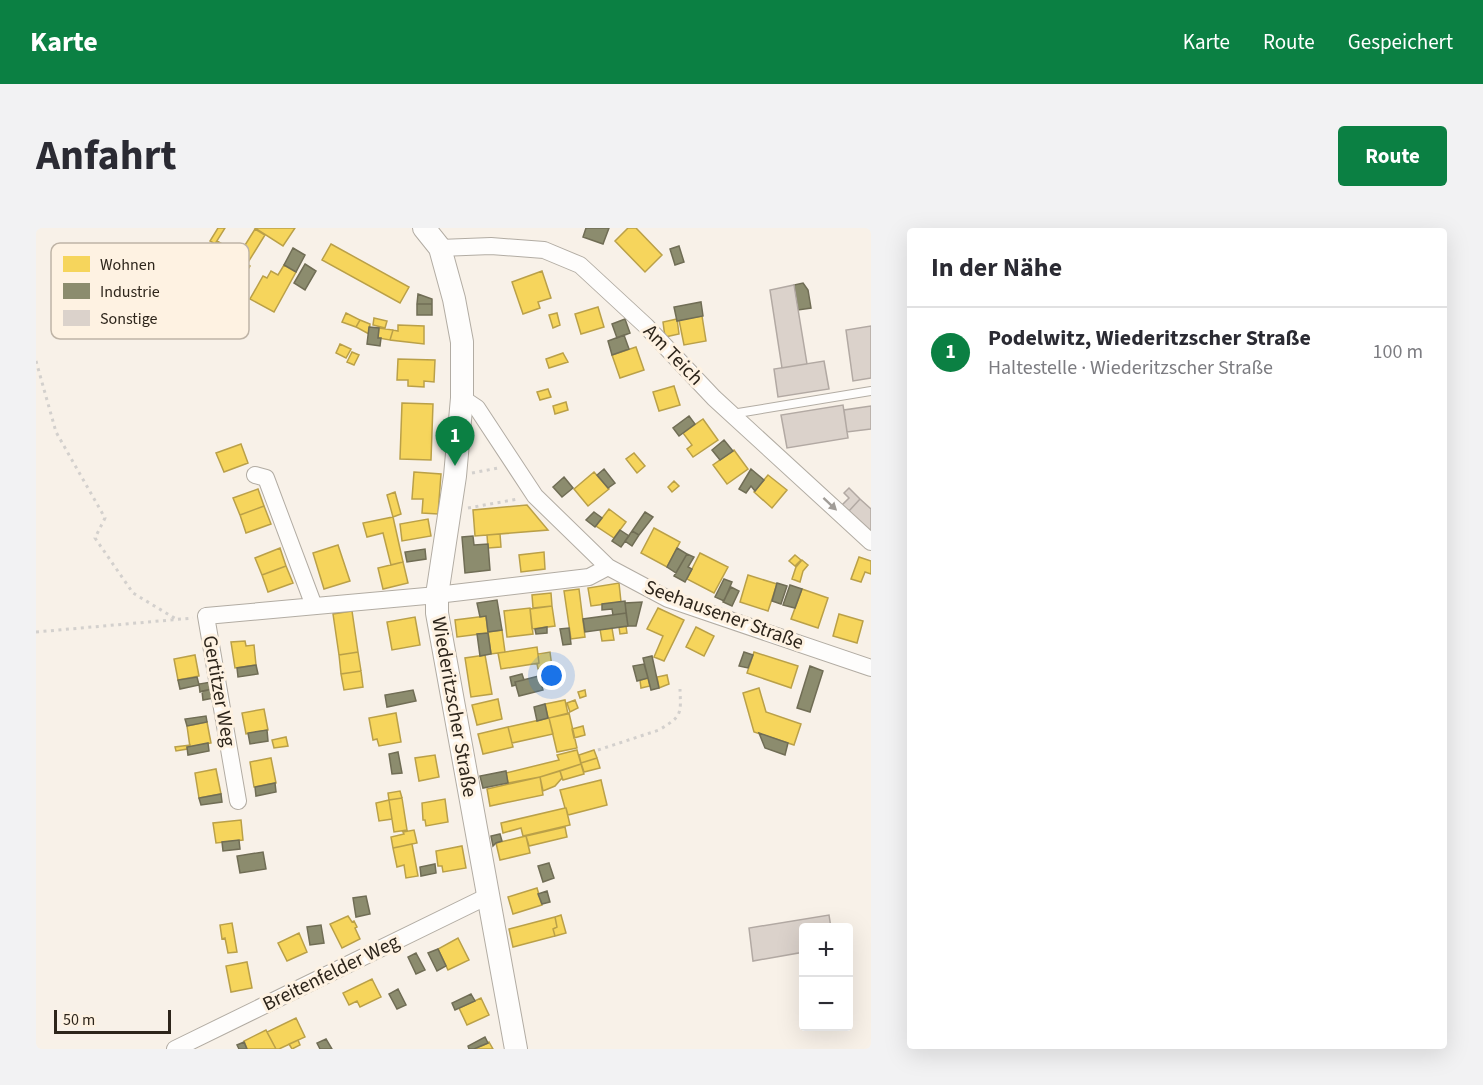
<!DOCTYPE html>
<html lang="de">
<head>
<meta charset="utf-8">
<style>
	:root { --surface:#fff; --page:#f2f2f3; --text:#2b2b33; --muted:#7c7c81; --line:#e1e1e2; --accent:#0b8043 }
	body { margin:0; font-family:"Source Sans 3",sans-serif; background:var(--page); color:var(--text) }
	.controls { position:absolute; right:18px; bottom:18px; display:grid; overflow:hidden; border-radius:6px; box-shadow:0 6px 24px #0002 }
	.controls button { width:54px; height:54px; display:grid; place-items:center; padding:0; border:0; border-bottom:2px solid var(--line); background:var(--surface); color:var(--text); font:30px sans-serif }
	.scale { position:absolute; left:18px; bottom:15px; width:117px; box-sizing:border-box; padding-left:6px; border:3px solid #2d251b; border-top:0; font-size:16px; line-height:21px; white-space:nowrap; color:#2d251b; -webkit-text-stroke:4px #fef2e2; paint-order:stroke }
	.you { position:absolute; left:516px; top:448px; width:21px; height:21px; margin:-15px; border:4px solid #fff; border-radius:50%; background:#1a73e8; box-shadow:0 0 0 9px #1a73e833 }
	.badge { display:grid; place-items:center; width:39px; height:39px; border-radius:50%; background:var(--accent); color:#fff; font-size:20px; font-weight:700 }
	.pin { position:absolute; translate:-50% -50px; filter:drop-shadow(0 2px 3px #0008) }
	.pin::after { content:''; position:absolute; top:32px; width:21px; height:18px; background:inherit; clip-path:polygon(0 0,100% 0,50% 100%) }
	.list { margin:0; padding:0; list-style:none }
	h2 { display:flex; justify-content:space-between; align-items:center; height:78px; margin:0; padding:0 24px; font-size:26px }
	h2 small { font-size:20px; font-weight:400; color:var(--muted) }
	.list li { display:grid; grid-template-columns:39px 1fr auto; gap:18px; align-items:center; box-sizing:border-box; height:90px; padding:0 24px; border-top:2px solid var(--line) }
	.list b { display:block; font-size:22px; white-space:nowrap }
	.list p { margin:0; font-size:20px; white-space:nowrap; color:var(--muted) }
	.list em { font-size:20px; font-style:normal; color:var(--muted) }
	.map { position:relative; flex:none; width:835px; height:821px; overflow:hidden; border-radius:6px }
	header { display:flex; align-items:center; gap:36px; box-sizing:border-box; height:84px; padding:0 30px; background:var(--accent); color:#fff }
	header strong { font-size:28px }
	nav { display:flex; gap:33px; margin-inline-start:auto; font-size:21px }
	.intro { display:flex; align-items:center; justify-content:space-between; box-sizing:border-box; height:144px; padding:0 36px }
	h1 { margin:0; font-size:42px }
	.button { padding:15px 27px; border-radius:6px; background:var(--accent); color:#fff; font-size:21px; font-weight:700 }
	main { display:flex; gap:36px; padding:0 36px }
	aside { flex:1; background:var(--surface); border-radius:6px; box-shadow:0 6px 24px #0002 }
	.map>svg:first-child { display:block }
</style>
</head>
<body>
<header>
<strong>Karte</strong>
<nav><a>Karte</a><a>Route</a><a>Gespeichert</a></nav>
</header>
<div class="intro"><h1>Anfahrt</h1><a class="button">Route</a></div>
<main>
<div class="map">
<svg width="835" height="821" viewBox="0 0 835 821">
	<rect width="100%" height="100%" fill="#f8f1e8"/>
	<!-- homes -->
	<path fill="#f6d55c" stroke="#baa048" stroke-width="1.5" d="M182,0H189L179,16L174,13Z
		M219,0H259L247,18Z
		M592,0H600L626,27L609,44L579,13Z
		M219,1L229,7L211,36L201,30Z
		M181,13L203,26L191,46L169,32Z
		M295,16L373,59L364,75L286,32Z
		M201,30L214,38L205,53L192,44Z
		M248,37L260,44L238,84L214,71L227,48L231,50L235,43L242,47Z
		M506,43L515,70L502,74L504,80L487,86L476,54Z
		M562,79L568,99L545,106L539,86Z
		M310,85L324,92L320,99L306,94Z
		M521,85L524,97L517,100L513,87Z
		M666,88L670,113L648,117L643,92Z
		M338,90L351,93L349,100L337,97Z
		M641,91L643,106L629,109L627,94Z
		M324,92L334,96L333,106L320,99Z
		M362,97L388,98V116L354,112L357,102L362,103Z
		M343,100L357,102L354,112L342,110Z
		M304,116L315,121L310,130L300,125Z
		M600,119L608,142L584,150L576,127Z
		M316,124L323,127L318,137L311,134Z
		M527,125L532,134L513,140L510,131Z
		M362,131L399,132L398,154L388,153V159L372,158V152H361Z
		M638,158L644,177L623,183L617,164Z
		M512,161L515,169L504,172L501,164Z
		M530,174L532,182L519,186L517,178Z
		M366,175L397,176L395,232L364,231Z
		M667,191L682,212L657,229L651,221L656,217L647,205Z
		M205,216L212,235L188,244L180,225Z
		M698,222L712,241L691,256L677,237Z
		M598,225L609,238L601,245L590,231Z
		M378,244L405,246L402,286L386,285L387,271H376Z
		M558,244L573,261L552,278L538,261Z
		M732,247L751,262L736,280L718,264Z
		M638,253L643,258L636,264L632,259Z
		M222,261L228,278L204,287L197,270Z
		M359,264L365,286L357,289L351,267Z
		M491,277L512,302L439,308L437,282Z
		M228,278L235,296L210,305L204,287Z
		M573,281L590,294L578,310L560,298Z
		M357,289L367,334L355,337L347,305L331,309L327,295Z
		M392,291L395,308L366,313L364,296Z
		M618,300L644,314L631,339L605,325Z
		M464,306L465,319L452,320L451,307Z
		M302,317L314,353L288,361L277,325Z
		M244,320L250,338L226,347L219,330Z
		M508,324L509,341L485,344L483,327Z
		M664,325L692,339L678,365L651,351Z
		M759,327L765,332L759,338L753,333Z
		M823,329L835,333V346L829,344L825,354L815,351Z
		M766,332L772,337L767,343L764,354L756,351L760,339Z
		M367,334L372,355L347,361L342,340Z
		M250,338L257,355L232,364L226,347Z
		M712,347L741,356L732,383L704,374Z
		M583,355L585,374L555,378L552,360Z
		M543,361L549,409L535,411L528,363Z
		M766,361L792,370L782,400L755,391Z
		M515,365L516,378L497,380L496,367Z
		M516,378L519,398L496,401L494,381Z
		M494,380L497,406L471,409L468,383Z
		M622,380L648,392L628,433L618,429L627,408L611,401Z
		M316,383L322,424L303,427L297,386Z
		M803,386L827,393L821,415L797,408Z
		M450,388L452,405L421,409L419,392Z
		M379,389L384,417L356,422L351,394Z
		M590,398L591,405L584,406L583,399Z
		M660,399L678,408L668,428L650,419Z
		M576,400L578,412L566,413L564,401Z
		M466,402L469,424L455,426L452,404Z
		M209,413L210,418L218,417L220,437L199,440L195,414Z
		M501,419L503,435L465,441L462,425Z
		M322,424L325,443L305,446L303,427Z
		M514,424L516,439L502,441L501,436L503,435L502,426Z
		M718,424L762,438L755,460L711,445Z
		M159,427L163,448L142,452L138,431Z
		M449,427L456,466L435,469L429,430Z
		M325,443L327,459L308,462L305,446Z
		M631,447L633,456L623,460L621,449Z
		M612,450L614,458L605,460L604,452Z
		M723,460L730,484L765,496L758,517L718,504L707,465Z
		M549,462L550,468L544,470L542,464Z
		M462,471L466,491L441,497L436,477Z
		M529,472L532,486L512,490L509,476Z
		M539,472L542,480L534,484L531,475Z
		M228,481L232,502L210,506L206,485Z
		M360,485L365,514L343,518L341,511L337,512L333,490Z
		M533,485L541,520L521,524L513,490Z
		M513,490L517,506L476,515L472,499Z
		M171,494L175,515L154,519L151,498Z
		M547,498L549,507L538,510L536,501Z
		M472,499L477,519L447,526L442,506Z
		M250,509L252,518L238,520L236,512Z
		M154,517V519H151V521L140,523L139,519Z
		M541,522L545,536L504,549L472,555L470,545L523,532L521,527Z
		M558,522L561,530L545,535L543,527Z
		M399,527L403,549L383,553L379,530Z
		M235,530L240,555L218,559L214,534Z
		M561,530L564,540L548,544L545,535Z
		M545,536L548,546L527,552L524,543Z
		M180,541L185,566L163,570L159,545Z
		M524,543L526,550L519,558L507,563L504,549Z
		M504,549L507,567L454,578L451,561Z
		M565,552L571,577L532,587L530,580H529L524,562Z
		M364,563L366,570L353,572L352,565Z
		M366,570L371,602L358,604L353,572Z
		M409,571L412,594L390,598L389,592H387L386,575Z
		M353,572L356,591L343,593L340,575Z
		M529,580H530L534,597L487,608L485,600L467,605L465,595Z
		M205,592L207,612L180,615L177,595Z
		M529,599L531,609L493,618L490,608Z
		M378,602L381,615L357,620L355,609L368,606L367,604Z
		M490,608L494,625L464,632L460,615Z
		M376,616L382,648L370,650L368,637L361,639L357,620Z
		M426,618L430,640L407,644L406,638H402L400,623Z
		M501,660L506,677L477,686L472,669Z
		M525,687L530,705L519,708L517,701L521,699L519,689Z
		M312,688L316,694L318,693L321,699L319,700L324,711L306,720L294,696Z
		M519,689L521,699L517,701L519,708L477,719L473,701Z
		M196,695L201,724L192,725L189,710L186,711L184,697Z
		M263,705L271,724L251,733L242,715Z
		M422,710L433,732L412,742L402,721Z
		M211,734L216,760L195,764L190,738Z
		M336,751L345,769L324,779L321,773L313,777L307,765Z
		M445,770L453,787L431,797L423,780Z
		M260,790L269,809L243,821H240L231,804Z
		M230,802L240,821H211L208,813Z
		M262,812L264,817L256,821L253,816Z
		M453,814L457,821H438L452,815Z"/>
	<!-- industry -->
	<path fill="#8c8c6e" stroke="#706d55" stroke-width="1.5" d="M550,0H573L567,16L547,9Z
		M643,18L648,34L639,37L634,21Z
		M257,20L269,27L260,44L248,37Z
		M269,36L280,43L269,62L258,55Z
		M767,55L772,62L775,80L762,82L758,57Z
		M382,66L396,71V76H381Z
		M665,74L667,88L641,93L638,79Z
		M381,76H396V87H381Z
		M589,91L594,105L581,110L576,96Z
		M333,99L343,100L342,110H345L344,118L331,116Z
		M588,107L593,121L576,127L572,113Z
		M653,188L659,196L643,208L637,200Z
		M688,212L697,223L684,232L676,222Z
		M568,241L579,255L572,260L561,247Z
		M715,241L728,252L719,263L715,258L710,265L703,261Z
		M528,249L537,260L526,269L517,259Z
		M558,284L566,290L559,299L550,292Z
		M609,284L617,289L603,307L596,303Z
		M584,302L593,308L585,319L576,313Z
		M596,303L603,307L596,318L589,313Z
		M437,308L438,317L452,316L454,342L429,345L426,309Z
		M641,320L651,326L640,345L631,339Z
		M389,321L390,331L371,334L369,324Z
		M651,326L658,329L652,339L656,341L649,354L638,348Z
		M688,351L696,354L688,373L679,369Z
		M741,355L751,358L745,376L736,373Z
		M754,357L766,361L759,380L747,377Z
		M695,359L703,363L696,378L687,374Z
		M461,372L466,402L452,404L450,388L444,389L441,375Z
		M589,373L590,385L577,387L576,381L566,382V376Z
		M606,374L600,398H592L589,375Z
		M590,385L592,398L549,404L547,391Z
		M511,399V405L500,406L499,401Z
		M533,400L535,416L527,417L524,401Z
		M452,405L455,426L444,428L441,406Z
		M708,424L717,427L712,440L703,438Z
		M616,428L623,460L615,462L607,430Z
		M608,436L612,450L601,453L597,438Z
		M220,437L222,446L202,449L201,440Z
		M774,438L787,443L774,484L761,480Z
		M486,446L488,452L479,454L480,457L476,458L474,449Z
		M503,448L507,462L483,468L479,454Z
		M161,449L163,457L144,461L142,452Z
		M175,454L176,461L164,464L163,456Z
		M176,461L178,470L167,472L166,463Z
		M377,462L380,473L351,479L349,467Z
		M509,476L512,490L501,493L498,479Z
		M170,488L171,494L151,498L149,491Z
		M231,502L232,513L214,516L212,505Z
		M723,505L752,515L749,527L729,520Z
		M172,515L173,523L152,527L151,519Z
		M362,524L366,545L356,546L353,526Z
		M470,543L472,555L447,560L444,548Z
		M239,555L240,564L220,568L219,559Z
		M185,566L186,574L165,577L163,570Z
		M464,606L466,613L460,615L457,618L455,608Z
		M203,612L204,621L187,623L186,614Z
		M227,624L230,641L204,645L201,628Z
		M513,635L518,650L507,654L502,638Z
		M399,636L400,645L385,648L384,639Z
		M511,663L514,674L506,676L502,666Z
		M330,668L334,686L320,689L317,670Z
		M285,697L288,715L274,717L271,699Z
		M402,721L410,738L401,743L392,725Z
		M380,725L389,742L380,746L372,729Z
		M362,761L370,777L361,781L353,766Z
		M435,766L439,773L419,782L416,775Z
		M449,809L452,815L438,821H433L432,818Z
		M290,811L296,821H284L281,815Z
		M208,814L211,821H203L201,817Z"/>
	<!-- building -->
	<path fill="#dbd2cb" stroke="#b2a9a3" stroke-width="1.5" d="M758,57L771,136L746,140L734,62Z
		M835,98V150L817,153L810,102Z
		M788,133L793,161L742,169L738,141Z
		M807,177L812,210L751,220L745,187Z
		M835,178V201L811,204L808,182Z
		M813,260L824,271L813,283L806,277L813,270L808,265Z
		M824,271L835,281V304L813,283Z
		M793,687L795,700H768V724L717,733L713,700Z"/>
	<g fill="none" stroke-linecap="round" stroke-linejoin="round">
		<defs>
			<path id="lane" d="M696,186L835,163"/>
			<path id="street" d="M404,20L455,18L508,22L544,37L610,98L678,170L835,314
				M426,170L441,180L499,268L572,339L632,371L835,440
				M219,247L230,250L278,378
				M202,573L170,388L401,367L553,349L572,339
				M139,821L452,668"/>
			<path id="secondary" d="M388,0L404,20L418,71L426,114V170L419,248L401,367V385L480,821"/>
		</defs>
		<!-- lane casing -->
		<use href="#lane" stroke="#b2aca3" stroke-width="10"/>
		<!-- street casing -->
		<use href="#street" stroke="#b2aca3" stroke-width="18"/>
		<!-- secondary casing -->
		<use href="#secondary" stroke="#b2aca3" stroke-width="24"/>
		<!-- path -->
		<path stroke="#d3d0cd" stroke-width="3" stroke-dasharray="3 4.5" stroke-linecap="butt" d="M0,133L20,204L69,290L59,310L97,365L140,391
			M436,245L462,240
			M432,280L482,271
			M0,404L157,390
			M562,522L623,502C646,488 645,487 644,461"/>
		<!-- lane -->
		<use href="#lane" stroke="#fefdfc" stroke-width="8"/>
		<!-- street -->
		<use href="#street" stroke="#fefdfc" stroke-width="16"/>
		<!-- secondary -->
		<use href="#secondary" stroke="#fefdfc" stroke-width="22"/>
	</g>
	<!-- one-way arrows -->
	<defs><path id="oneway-solid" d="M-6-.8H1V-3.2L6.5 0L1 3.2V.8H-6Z" transform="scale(1.5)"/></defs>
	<use fill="#a09c97" href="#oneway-solid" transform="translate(794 276) rotate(43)"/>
	<g text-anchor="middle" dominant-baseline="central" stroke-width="6" stroke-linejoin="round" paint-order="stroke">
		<!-- street labels -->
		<g font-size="20" fill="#2d251b" stroke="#fef2e2">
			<text transform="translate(637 127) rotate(46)">Am Teich</text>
			<text transform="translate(688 387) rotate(20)">Seehausener Straße</text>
			<text transform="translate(183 463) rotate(80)">Gertitzer Weg</text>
			<text transform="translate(418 479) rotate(80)">Wiederitzscher Straße</text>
			<text transform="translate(295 745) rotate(-26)">Breitenfelder Weg</text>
		</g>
	</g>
	<!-- legend -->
	<rect x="15" y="15" width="198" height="96" rx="9" fill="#fef2e2" stroke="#bfb4a6" stroke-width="1.5"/>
	<rect x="27" y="28" width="27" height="16" fill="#f6d55c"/>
	<rect x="27" y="55" width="27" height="16" fill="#8c8c6e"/>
	<rect x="27" y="82" width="27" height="16" fill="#dbd2cb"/>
	<g font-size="16" fill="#2d251b">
		<text x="64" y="42">Wohnen</text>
		<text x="64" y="69">Industrie</text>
		<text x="64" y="96">Sonstige</text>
	</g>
</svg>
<div class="controls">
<button>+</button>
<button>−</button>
</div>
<div class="scale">50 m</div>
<div class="you"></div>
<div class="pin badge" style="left:419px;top:238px">1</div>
</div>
<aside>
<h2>In der Nähe<small></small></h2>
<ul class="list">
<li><span class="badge">1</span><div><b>Podelwitz, Wiederitzscher Straße</b><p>Haltestelle · Wiederitzscher Straße</p></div><em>100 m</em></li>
</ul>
</aside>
</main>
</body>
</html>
